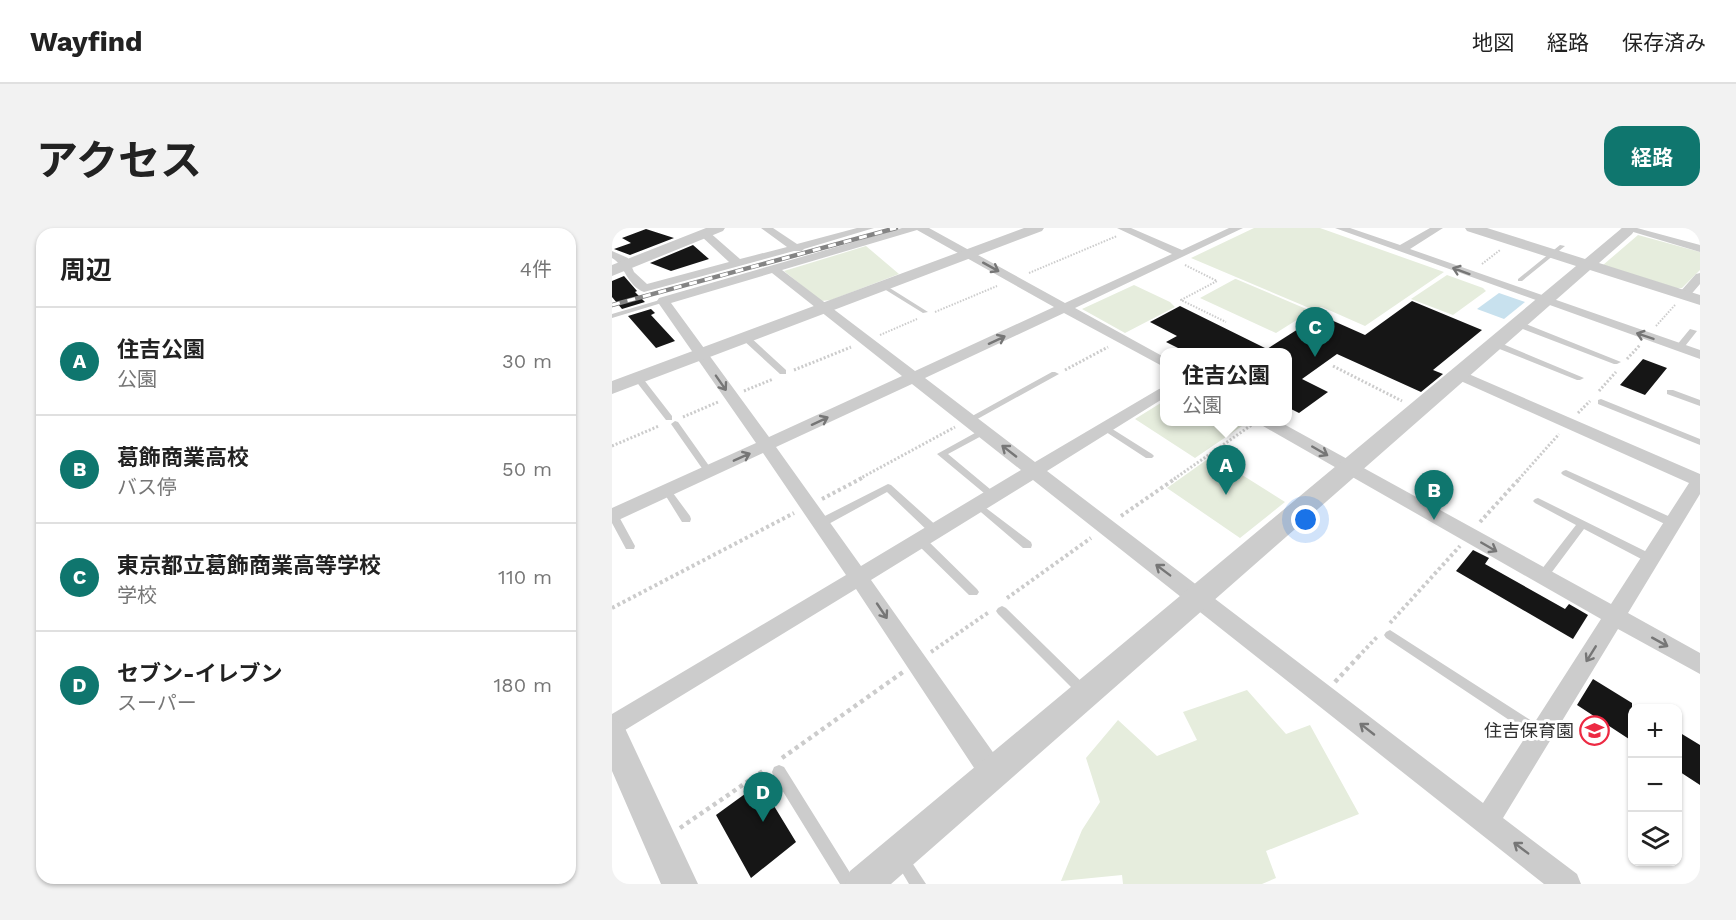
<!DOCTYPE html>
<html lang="ja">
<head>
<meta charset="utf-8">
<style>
	:root { --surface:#fff; --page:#f2f2f2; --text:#222; --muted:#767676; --line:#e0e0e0; --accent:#0f766e }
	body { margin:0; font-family:"Work Sans","Noto Sans JP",sans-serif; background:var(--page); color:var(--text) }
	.controls { position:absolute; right:18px; bottom:18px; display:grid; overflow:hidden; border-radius:12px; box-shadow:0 2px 4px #0004 }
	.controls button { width:54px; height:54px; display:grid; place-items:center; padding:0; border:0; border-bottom:2px solid var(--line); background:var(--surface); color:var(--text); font:30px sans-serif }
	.you { position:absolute; left:694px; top:292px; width:21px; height:21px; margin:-15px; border:4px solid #fff; border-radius:50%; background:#1a73e8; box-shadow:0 0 0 9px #1a73e833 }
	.badge { display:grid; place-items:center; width:39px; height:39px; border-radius:50%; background:var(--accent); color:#fff; font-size:20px; font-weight:700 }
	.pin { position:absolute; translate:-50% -50px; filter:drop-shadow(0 2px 3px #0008) }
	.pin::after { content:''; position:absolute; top:32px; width:21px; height:18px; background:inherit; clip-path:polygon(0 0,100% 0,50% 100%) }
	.popup { position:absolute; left:548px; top:120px; width:132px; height:78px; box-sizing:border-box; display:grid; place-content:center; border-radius:12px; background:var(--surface); filter:drop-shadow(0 2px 4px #0005); font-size:20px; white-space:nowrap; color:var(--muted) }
	.popup b { font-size:22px; color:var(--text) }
	.popup::after { content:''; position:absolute; left:50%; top:100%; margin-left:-12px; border:12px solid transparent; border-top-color:var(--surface) }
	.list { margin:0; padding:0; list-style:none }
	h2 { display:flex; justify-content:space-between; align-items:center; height:78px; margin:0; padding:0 24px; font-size:26px }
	h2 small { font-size:20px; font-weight:400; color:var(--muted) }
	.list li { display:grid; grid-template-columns:39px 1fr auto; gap:18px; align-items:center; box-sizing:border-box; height:108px; padding:0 24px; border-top:2px solid var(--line) }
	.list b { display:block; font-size:22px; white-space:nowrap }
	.list p { margin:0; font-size:20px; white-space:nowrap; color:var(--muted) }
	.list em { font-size:20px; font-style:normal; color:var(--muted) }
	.icon { flex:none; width:33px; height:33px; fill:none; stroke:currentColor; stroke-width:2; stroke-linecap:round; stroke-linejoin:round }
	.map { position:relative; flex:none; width:1088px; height:656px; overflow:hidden; border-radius:18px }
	header { display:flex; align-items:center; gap:36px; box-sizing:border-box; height:84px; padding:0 30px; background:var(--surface); border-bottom:2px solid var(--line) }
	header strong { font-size:28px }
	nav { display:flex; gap:33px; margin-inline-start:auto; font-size:21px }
	.intro { display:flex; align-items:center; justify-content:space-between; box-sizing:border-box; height:144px; padding:0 36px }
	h1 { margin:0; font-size:42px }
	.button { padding:15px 27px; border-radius:18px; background:var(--accent); color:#fff; font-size:21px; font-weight:700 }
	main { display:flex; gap:36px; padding:0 36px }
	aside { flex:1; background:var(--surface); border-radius:18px; box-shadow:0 2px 4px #0004 }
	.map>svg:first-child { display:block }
</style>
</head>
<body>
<header>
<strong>Wayfind</strong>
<nav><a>地図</a><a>経路</a><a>保存済み</a></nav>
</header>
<div class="intro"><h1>アクセス</h1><a class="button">経路</a></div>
<main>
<aside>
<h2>周辺<small>4件</small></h2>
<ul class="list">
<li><span class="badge">A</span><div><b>住吉公園</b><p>公園</p></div><em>30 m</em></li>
<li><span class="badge">B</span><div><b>葛飾商業高校</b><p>バス停</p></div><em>50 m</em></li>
<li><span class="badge">C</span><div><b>東京都立葛飾商業高等学校</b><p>学校</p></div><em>110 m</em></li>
<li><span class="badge">D</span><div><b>セブン-イレブン</b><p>スーパー</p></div><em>180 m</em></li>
</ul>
</aside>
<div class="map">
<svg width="1088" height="656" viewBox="0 0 1088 656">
	<rect width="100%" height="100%" fill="#fff"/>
	<!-- green -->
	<path fill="#e6eddd" d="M642,0H708L832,44L753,98L710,79L702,82L579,30Z
		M1026,7L1088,24V42L1070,60H1064L991,37Z
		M254,18L287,46L219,72L209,73L172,43Z
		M835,47L871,60L874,63L841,87L799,71Z
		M623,51H624L699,83L664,105L588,70Z
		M522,57L558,74L563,79L513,105L470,81Z
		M552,173V194H636L583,230L523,191Z
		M600,228L673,274L628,310L555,260Z
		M635,462L674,506L698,497L747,586L654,623L664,650L650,656H511L510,647L449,653L470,602L488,574L474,530L506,492L545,528L585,512L571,484Z"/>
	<!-- water -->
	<path fill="#c8e1ee" d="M887,65L913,74L892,91L865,81Z"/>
	<!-- building -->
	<path fill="#161616" d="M34,1L62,10L18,27L2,21L19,15L10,10Z
		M81,17L97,31L59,43L38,35Z
		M12,48L25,63L23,64L33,74L10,81L0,69V53Z
		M800,73L870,102L821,142L831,146L809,164L725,126L690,151L716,164L687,185L675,179V124H574L554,114L565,108L538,94L568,78L655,121L708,87L753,107Z
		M39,81L43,85L39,87L63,113L44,120L16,88Z
		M1031,131L1055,140L1033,167L1008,157Z
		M861,322L877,330L873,336L953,381L957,376L976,387L961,411L844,343Z
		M981,451L1020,475V513L965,477Z
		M1065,503L1088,517V557L1065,542Z
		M148,555L184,614L139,650L104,587Z"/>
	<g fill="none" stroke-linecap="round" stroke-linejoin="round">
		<!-- path-far3 -->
		<path stroke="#ccc" stroke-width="2" stroke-dasharray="1.5 1.5" stroke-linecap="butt" d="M870,36L888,22
			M573,37L605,53L569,72L614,94
			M417,45L505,8
			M323,84L385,58
			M1044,98L1063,77
			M268,107L305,91"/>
		<!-- path-far2 -->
		<path stroke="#ccc" stroke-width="3" stroke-dasharray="2 2" stroke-linecap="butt" d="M1015,131L1028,117
			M721,138L790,173
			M182,142L239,119
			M453,142L496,119
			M132,163L161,151
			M987,163L1004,144
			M966,185L978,173
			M71,189L106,174
			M0,218L47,198
			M247,251L343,199
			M562,251L641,196
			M907,251L947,206"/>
		<!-- path-far1 -->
		<path stroke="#ccc" stroke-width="4" stroke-dasharray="3 3" stroke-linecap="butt" d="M210,271L250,250
			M509,288L564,250
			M868,294L908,250
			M395,370L479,310
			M0,380L182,285
			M778,395L848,318
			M319,424L377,384
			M746,429L765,409"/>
		<!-- path -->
		<path stroke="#ccc" stroke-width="4.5" stroke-dasharray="4 4" stroke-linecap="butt" d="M723,454L747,428
			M170,530L291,444
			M68,600L151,543"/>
		<!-- service -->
		<path fill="#ccc" fill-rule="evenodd" d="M948,17L953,18L910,53H906V51Z
			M269,57H273L316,84L311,85L269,59Z
			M51,71L54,73L53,74L0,90V86Z
			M903,94H909L1009,134L1005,136H1002L903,98Z
			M1078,101L1085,103L1070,122H1064V118Z
			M131,108H137L174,142V146H168L131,112Z
			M880,114H886L972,150L968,152H965L880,118Z
			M440,144H443L447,146L360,194L357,195L353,192Z
			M23,148H29L60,188V192H54L23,152Z
			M1055,162H1061L1088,172V178L1055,166Z
			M989,171L1088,211V217L986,176V172Z
			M63,193L66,194L100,242L102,244L100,246H94L59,196Z
			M494,197L540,226L542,228L540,230H534L491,202V198Z
			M372,200L376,203L375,205L336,226L384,266L386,268L381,271L378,270L325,226Z
			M954,242L1065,292L1066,295L1065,298H1057L951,247L949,245L951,243Z
			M276,256L279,257L327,300L328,303L327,306H319L275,264L213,298H205L204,295L205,292Z
			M55,260L58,261L78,288L79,291L78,294H70L52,265L50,263Z
			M926,270L1043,328L1044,331L1043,334H1035L972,301L934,352H926L925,349L926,346L964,297L923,275L921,273L923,271Z
			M366,274L419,314L420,317L419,320H411L363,279L361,277L363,275Z
			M0,285H5L23,318L22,321H14L0,295Z
			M308,308L312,309L365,361L367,364L365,367H357L304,315L303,312Z
			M390,378L394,380L477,461L479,465L477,469L473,471L469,469L386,386L384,383L386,380Z
			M778,402L934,502L936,506L934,510L929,512L924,510L774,410L772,407L774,404Z
			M167,537L172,539L245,656H228L162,549L160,544L162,539Z
			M288,622L293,624L314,656H297L281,629L283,624Z"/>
		<!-- minor -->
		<path fill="#ccc" fill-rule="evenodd" d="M149,0H161L185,16L245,0H262L192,21L190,23H182L32,64C15,58 13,37 0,30V23L16,30L22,44L35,56L117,34L88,7V3H96L128,31L175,19Z
			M290,0H317L453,75L560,26L505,0H519L570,22L617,0H631L463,80L552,129V139L452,85L313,150L423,234L547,161L552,160V170L435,243L871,575L989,391L651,198L649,194H668L999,376L1077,255L842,150L840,147L847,143L852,144L1088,246V266L1016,385L1088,425V446L1006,401L891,590L965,646L969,656H932L421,252L259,352L390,537L394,546L390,555L381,559L372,555L244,361L0,510V486L234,347L151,225L0,295V280L144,215L45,73L47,70ZM305,2L442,79L303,143L170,42ZM160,45L290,148L157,209L59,75ZM300,156L409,242L249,338L164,219Z
			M723,0H738L788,17L818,0H831L798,21L1088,122V131Z
			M1008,0H1025L1088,17V24Z
			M1088,45V56L1076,70H1068L1066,67L1068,64L1084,46Z"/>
		<!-- tertiary -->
		<path fill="#ccc" fill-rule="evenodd" d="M94,0H113L111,3L0,48V37Z
			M412,0H432L430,3L0,166V153Z
			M853,0H875L973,31L1010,0H1020L1022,3L1020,6L987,35L1088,67V77L978,42L279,656H233L238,643L964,38L855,3Z
			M0,492L11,496L86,656H49L0,543Z"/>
		<defs>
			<path id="rail" d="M0,77L284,0"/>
		</defs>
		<!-- rail casing -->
		<use href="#rail" stroke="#848484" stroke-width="4.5"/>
		<!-- rail -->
		<use href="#rail" stroke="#fff" stroke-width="3" stroke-dasharray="8" stroke-linecap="butt"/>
	</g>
	<!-- one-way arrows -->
	<defs><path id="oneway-shaft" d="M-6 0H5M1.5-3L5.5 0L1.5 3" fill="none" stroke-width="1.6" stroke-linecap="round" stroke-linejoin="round" transform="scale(1.5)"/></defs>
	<g stroke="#767676">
		<use href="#oneway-shaft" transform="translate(379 39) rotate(29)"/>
		<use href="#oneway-shaft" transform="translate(849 43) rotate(-160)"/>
		<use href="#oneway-shaft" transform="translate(1033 108) rotate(-161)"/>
		<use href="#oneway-shaft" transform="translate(385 112) rotate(-25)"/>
		<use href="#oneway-shaft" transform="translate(109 155) rotate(55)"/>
		<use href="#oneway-shaft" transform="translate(208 193) rotate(-25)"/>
		<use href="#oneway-shaft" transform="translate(397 223) rotate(-142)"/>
		<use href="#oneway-shaft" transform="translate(708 223) rotate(30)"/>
		<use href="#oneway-shaft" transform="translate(130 229) rotate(-24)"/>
		<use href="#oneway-shaft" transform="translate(877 319) rotate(30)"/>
		<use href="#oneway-shaft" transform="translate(551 342) rotate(-143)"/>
		<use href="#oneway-shaft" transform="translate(270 383) rotate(56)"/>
		<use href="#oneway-shaft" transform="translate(1048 414) rotate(29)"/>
		<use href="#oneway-shaft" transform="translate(979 426) rotate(122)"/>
		<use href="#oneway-shaft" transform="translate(755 501) rotate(-142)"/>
		<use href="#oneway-shaft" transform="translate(909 620) rotate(-143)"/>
	</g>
	<!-- icons -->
	<defs>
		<symbol id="school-ring" viewBox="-11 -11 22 22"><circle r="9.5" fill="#fff" stroke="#ed2a43" stroke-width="1.5"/><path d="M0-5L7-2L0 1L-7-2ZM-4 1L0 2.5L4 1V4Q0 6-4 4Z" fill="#ed2a43"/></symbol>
	</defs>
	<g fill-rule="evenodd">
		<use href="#school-ring" x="966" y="486" width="33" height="33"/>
	</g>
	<g text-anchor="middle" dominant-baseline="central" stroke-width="6" stroke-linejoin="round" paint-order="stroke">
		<!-- near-poi labels -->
		<g font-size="18" fill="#2f2f2f" stroke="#fff" text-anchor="end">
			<text x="962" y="502">住吉保育園</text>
		</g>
	</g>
</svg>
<div class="controls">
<button>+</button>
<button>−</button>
<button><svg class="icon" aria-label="layers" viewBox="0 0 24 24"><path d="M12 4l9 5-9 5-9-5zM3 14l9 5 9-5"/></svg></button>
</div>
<div class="you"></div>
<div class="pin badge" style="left:614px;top:267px">A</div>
<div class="popup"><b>住吉公園</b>公園</div>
<div class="pin badge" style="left:822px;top:292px">B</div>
<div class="pin badge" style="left:703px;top:129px">C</div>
<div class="pin badge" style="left:151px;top:594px">D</div>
</div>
</main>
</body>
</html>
